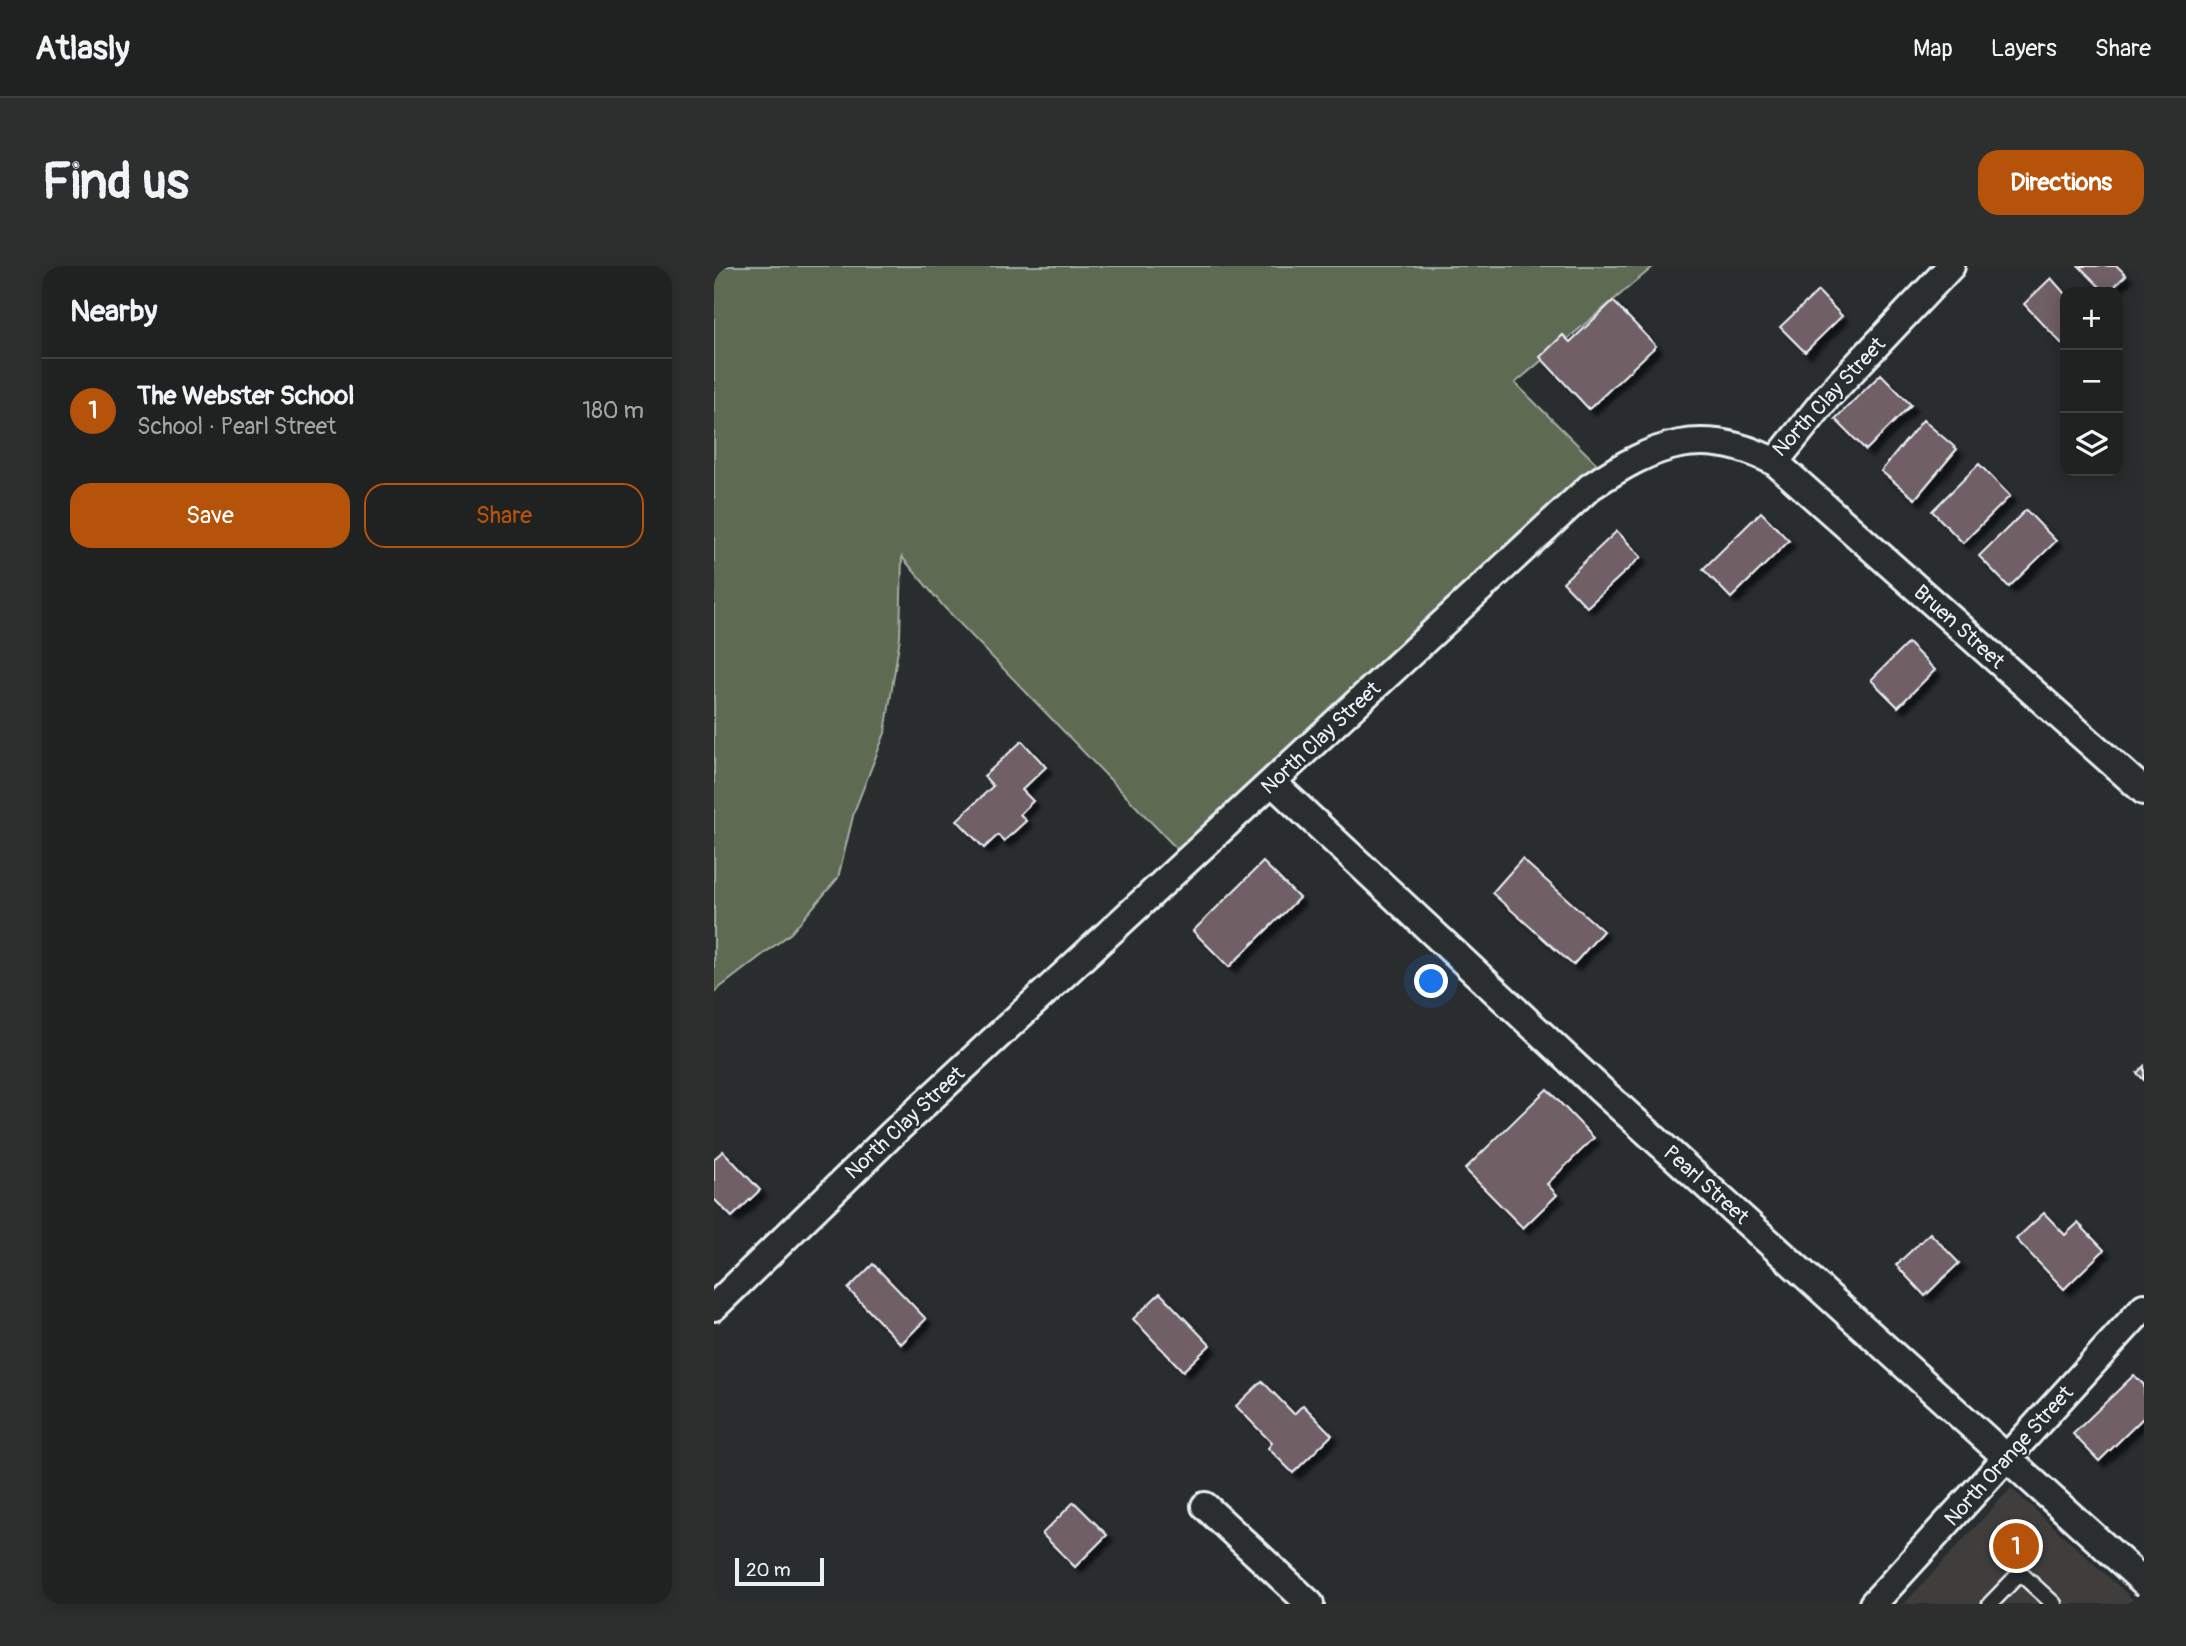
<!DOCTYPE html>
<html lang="en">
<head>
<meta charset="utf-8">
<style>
	:root { --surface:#202222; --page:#2d2f2f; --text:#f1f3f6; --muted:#a2a4a5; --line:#3d3f40; --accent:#b45309 }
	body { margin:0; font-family:Pangolin,sans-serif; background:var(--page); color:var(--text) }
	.controls { position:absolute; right:21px; top:21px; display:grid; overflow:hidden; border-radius:14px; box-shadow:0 4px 18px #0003 }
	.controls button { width:63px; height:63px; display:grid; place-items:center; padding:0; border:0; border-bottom:2px solid var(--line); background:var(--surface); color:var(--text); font:35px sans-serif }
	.scale { position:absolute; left:21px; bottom:18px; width:89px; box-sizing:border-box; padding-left:7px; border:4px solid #e8f1f8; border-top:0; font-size:19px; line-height:24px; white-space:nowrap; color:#e8f1f8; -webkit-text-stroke:5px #2a2d2e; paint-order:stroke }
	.you { position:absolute; left:718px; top:716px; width:24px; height:24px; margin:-18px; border:5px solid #fff; border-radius:50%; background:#1a73e8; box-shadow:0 0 0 10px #1a73e833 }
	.badge { display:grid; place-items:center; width:46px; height:46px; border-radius:50%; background:var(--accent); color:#fff; font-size:23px; font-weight:700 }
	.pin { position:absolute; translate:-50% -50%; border:4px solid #fff; box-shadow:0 2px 7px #0006 }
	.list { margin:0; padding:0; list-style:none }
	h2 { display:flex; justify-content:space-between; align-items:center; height:91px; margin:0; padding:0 28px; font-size:30px }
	h2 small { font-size:23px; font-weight:400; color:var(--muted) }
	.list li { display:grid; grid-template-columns:46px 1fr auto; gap:21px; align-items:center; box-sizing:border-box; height:105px; padding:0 28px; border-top:2px solid var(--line) }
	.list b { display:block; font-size:26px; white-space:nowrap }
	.list p { margin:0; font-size:23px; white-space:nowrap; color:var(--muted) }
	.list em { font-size:23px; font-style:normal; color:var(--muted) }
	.actions { display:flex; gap:14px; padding:21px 28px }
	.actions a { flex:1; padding:16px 0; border:2px solid var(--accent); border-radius:21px; text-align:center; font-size:24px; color:var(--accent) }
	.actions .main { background:var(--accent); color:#fff }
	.icon { flex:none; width:38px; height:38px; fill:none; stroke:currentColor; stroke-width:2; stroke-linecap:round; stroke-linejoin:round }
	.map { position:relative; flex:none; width:1430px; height:1338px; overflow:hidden; border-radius:21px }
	header { display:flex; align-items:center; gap:42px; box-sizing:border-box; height:98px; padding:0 35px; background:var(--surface); border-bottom:2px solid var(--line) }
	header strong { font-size:33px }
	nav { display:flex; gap:38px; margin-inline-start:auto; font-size:24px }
	.intro { display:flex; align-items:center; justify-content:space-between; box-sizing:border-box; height:168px; padding:0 42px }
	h1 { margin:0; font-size:49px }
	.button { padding:18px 32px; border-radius:21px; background:var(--accent); color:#fff; font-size:24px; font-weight:700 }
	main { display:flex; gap:42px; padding:0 42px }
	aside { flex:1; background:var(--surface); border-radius:21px; box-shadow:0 4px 18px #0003 }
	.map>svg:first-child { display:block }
</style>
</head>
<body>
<header>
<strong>Atlasly</strong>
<nav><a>Map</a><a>Layers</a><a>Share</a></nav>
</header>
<div class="intro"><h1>Find us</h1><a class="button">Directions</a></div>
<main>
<aside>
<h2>Nearby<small></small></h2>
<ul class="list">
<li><span class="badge">1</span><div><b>The Webster School</b><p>School · Pearl Street</p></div><em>180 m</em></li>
</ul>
<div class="actions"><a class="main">Save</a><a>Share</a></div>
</aside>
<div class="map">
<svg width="1430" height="1338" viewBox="0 0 1430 1338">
	<defs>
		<filter id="shadow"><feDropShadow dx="6" dy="6" stdDeviation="2" flood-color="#0009"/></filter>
	</defs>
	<rect width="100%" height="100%" fill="#2a2d2e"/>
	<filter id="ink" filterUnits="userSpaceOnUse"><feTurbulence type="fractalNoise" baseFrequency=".0143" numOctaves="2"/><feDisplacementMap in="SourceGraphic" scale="14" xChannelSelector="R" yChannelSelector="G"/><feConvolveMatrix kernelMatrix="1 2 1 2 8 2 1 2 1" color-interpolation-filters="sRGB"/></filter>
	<g filter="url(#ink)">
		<!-- built -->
		<path fill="#3f3c3e" d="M1297,1222L1424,1338H1190Z"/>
		<!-- green -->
		<path fill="#5f6b52" stroke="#a4aea5" stroke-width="2" d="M0,0H940L801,117L883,198L464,584L230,341L188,291L186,371L171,467L140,546L124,612L77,667L0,726Z"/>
		<!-- building -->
		<path fill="#705e65" stroke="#e8f1f8" stroke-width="2" filter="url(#shadow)" d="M1365,0H1403L1412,9L1395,26H1391Z
			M1337,12L1351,28V81L1310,38Z
			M1104,25L1128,50L1091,86L1066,61Z
			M899,35L942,80L875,143L826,91L849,69L856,76Z
			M1167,108L1197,139L1152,184L1121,153Z
			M1209,154L1243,183L1201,233L1167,205Z
			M1265,198L1296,230L1249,277L1218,245Z
			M1312,244L1342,275L1295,321L1265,290Z
			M1047,246L1075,275L1017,332L989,303Z
			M903,265L927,291L873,341L849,316Z
			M1194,377L1221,404L1184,441L1157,414Z
			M308,475L332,501L308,524L319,535L306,548L312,555L290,575L284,569L270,582L243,554L279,520L270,510Z
			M808,593L889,665L859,699L778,627Z
			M549,596L585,632L515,701L479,665Z
			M1430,800V814L1423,807Z
			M833,823L880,872L833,918L843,929L809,962L751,903Z
			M9,885L46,924L18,951L0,933V893Z
			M1330,947L1351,969L1364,957L1390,984L1350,1023L1302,973Z
			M1216,967L1245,997L1211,1030L1182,999Z
			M159,998L212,1053L187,1078L134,1023Z
			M446,1027L496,1079L469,1105L419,1053Z
			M1420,1109L1430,1119V1151L1385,1195L1359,1168Z
			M548,1115L580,1148L589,1139L618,1169L579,1207L554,1182L558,1177L522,1140Z
			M360,1236L393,1269L361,1301L328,1268Z"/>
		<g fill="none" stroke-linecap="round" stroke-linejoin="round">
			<defs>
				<path id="service" d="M1276,1338L1306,1307L1340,1338"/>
				<path id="minor" d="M1061,196L1114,130L1237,0
					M559,517L888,825L1430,1316
					M0,1041L177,869L876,221C940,178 988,158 1061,196L1430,525
					M491,1240L596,1338
					M1159,1338L1430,1041"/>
			</defs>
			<!-- service casing -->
			<use href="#service" stroke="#e8f1f8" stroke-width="19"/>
			<!-- minor casing -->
			<use href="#minor" stroke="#e8f1f8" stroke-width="32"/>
			<!-- service -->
			<use href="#service" stroke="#2a2d2e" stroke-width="14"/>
			<!-- minor -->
			<use href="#minor" stroke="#2a2d2e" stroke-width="26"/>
		</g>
	</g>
	<g text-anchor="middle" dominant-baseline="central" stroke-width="5" stroke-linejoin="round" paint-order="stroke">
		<!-- street labels -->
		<g font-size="21" fill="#e8f1f8" stroke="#2a2d2e">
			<text transform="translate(1115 131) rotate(-47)">North Clay Street</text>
			<text transform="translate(1245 361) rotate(42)">Bruen Street</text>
			<text transform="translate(607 472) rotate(-43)">North Clay Street</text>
			<text transform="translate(191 857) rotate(-43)">North Clay Street</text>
			<text transform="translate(992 919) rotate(42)">Pearl Street</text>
			<text transform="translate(1295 1190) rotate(-48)">North Orange Street</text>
		</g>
	</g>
</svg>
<div class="controls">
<button>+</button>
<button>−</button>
<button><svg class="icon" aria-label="layers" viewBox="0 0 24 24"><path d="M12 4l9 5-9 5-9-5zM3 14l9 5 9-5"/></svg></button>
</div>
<div class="scale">20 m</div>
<div class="you"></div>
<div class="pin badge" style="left:1302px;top:1280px">1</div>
</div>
</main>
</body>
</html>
